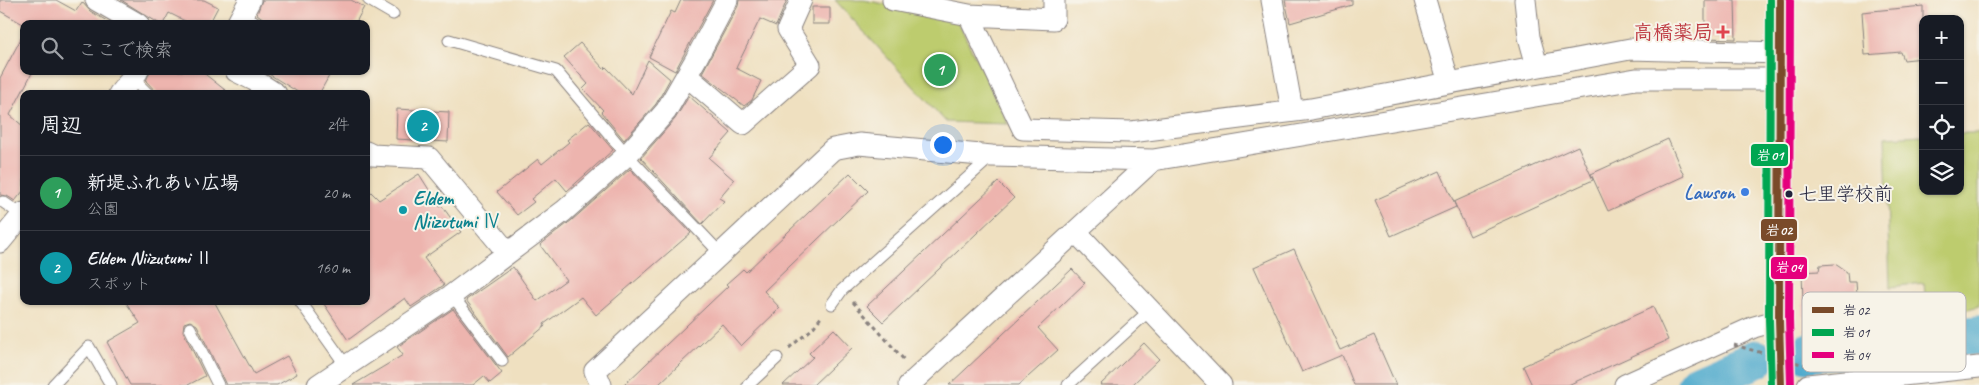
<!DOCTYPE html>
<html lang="ja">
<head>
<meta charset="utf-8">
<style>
	:root { --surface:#171b24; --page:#242831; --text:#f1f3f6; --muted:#9ea1a6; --line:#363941; --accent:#d93025 }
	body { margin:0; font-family:Caveat,"Klee One",sans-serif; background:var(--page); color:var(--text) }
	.controls { position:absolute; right:15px; top:15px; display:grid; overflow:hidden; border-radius:10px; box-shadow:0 1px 4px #0004 }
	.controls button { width:45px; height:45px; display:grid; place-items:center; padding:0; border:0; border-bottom:1px solid var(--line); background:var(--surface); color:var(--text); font:25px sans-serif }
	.you { position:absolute; left:942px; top:144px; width:18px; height:18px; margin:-12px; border:4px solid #fff; border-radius:50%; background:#1a73e8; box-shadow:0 0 0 8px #1a73e833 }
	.badge { display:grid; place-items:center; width:32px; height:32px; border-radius:50%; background:var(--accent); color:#fff; font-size:16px; font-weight:700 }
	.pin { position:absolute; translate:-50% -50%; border:2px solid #fff; box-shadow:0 1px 5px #0006 }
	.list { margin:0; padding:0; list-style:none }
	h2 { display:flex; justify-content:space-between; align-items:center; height:65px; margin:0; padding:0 20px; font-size:21px }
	h2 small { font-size:16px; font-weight:400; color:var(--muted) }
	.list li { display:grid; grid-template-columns:32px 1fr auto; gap:15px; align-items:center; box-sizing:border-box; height:75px; padding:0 20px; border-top:1px solid var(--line) }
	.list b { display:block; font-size:19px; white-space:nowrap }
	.list p { margin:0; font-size:16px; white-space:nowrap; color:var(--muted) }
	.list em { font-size:16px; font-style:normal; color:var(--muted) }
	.icon { flex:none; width:28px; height:28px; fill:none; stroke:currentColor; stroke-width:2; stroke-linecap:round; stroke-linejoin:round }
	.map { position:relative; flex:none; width:1979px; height:385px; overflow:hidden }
	.search { position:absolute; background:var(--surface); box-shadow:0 1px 4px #0004; left:20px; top:20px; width:350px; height:55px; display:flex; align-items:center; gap:12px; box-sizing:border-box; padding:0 18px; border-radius:10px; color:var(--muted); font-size:19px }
	.panel { position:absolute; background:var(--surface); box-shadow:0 1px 4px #0004; left:20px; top:90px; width:350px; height:215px; border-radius:10px }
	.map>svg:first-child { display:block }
</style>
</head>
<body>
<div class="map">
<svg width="1979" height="385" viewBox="0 0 1979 385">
	<rect width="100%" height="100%" fill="#f7f3e8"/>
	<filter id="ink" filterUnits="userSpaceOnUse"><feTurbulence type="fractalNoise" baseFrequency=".02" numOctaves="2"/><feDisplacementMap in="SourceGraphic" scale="10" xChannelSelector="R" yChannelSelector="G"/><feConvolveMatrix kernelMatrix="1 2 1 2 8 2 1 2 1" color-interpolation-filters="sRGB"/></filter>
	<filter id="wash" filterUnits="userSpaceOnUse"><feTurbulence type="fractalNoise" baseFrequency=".0096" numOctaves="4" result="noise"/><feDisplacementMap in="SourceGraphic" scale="20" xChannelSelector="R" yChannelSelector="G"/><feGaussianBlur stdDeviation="1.12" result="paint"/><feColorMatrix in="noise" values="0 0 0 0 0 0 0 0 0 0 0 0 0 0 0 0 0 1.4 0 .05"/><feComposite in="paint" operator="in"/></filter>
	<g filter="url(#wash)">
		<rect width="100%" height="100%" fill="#efe0c0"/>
		<!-- green -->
		<path fill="#bdcc6e" stroke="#707754" d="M835,0H864L956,18L1008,124L946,122Z
			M1960,133H1979V306L1927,320L1924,283L1890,287L1885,137L1923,135V191H1960Z"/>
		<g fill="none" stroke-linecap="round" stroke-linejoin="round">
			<!-- river -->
			<path stroke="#50aacd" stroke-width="39" d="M1807,353L1979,335
				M1696,385L1756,359"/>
		</g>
		<g id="blocks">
			<!-- building -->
			<path fill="#edb4ae" d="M0,0H56L76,11L82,2L90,11L112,24H23L0,11Z
				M121,0H204L218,7L209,24H191L169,13L163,24H160Z
				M262,0H351L364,7L355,24H271L257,14Z
				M681,0H713L675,71L649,57L671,11L675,13Z
				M739,0H787L776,26L760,19L736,68L761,81L752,100L744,106L702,73L738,6Z
				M1285,0H1352V5L1290,23Z
				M1705,0H1735L1736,39L1705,38Z
				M1923,6V58L1904,60L1901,52L1865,55L1862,12Z
				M812,7H830V24H812Z
				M24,33V71H33L10,115L24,127V190L15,201L7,196L0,195V78Z
				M580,43L604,69L606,67L632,94L648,60L670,79L656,104L624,140L601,112L603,110L583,89L588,84L564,57Z
				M150,71H201L230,94H158L146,81Z
				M264,71H320L329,76L319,94H301Z
				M689,96L731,133L709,158L734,180L719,198L724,201L702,224L641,158L675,119Z
				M397,109L449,112L448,142L396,139Z
				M589,122L613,150L567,191L556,178L531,199L534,202L517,215L497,192L538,159L542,164L569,142L567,140Z
				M1668,139L1684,176L1608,211L1591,174Z
				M1578,146L1593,180L1470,236L1454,202Z
				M630,169L691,233L596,315L581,297L544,324L545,326L508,357L466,300L513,267L537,301L566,280L540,245L572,220Z
				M1440,171L1456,207L1391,236L1375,200Z
				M850,173L868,191L764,291L780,308L741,346L722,324L658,385H624L728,286L726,284L743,269L746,272Z
				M419,174L440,207L442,206L461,232L424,258L444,285L411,307L405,298L348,340L322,301H366V187L379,200Z
				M998,182L1014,198L883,322L867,306Z
				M1294,249L1340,350L1374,335L1396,385H1354L1342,355L1302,372L1254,267Z
				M1835,264L1847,272L1848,282H1856L1859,321L1854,322L1855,331L1804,332L1802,272L1819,271L1820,265Z
				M1072,269L1085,283L1038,328L1058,350L1019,385H949Z
				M125,301H214L254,374L287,356L297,374L277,385H226L197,325L190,321L184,323L183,331L205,376L188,385H130L107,342L140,323Z
				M1653,307L1668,340L1568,385H1532L1523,366Z
				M453,309L502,373L490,383L484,376L473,385H353L403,355L397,347Z
				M834,329L852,348L813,385H783L813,357L809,353Z
				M1144,343L1159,359L1132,385H1100Z"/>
		</g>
	</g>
	<g filter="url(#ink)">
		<use href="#blocks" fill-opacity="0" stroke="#88817e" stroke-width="1"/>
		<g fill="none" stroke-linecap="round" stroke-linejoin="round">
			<defs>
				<path id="lane" d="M369,0L393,14
					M242,14L258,24
					M449,40L556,71L627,155L720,253
					M132,78L148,94
					M3,202L22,215
					M452,295L502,361
					M300,301L347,367
					M832,304L842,290L992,156
					M190,328L218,385
					M53,385L89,347L111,385
					M748,385L777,358
					M1068,385L1150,310"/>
				<path id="street" d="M96,0L138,24
					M893,0L969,15L1023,129L1131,132L1311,109L1630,49L1781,53
					M1272,0L1292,110
					M1425,0L1449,83
					M1525,0L1529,37L1537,66
					M969,15L1054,19V0
					M237,24L250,0
					M236,71L254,80L276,94
					M687,76L743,124L810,65L788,29L801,0
					M119,94L138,71
					M366,152L372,155L429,158L507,252
					M1076,232L1221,385
					M0,242L24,213
					M318,385L452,295L564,211L627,155L666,111L696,59L727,0
					M601,385L595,371L833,149L859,144L992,156L1153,160L1636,79H1780
					M909,385L1153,160
					M1625,385L1754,327L1779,320
					M1808,385L1979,367"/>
				<path id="primary" d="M1780,0L1779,320L1781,385"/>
			</defs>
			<!-- lane casing -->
			<use href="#lane" stroke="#88817e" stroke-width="13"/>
			<!-- street casing -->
			<use href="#street" stroke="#88817e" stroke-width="23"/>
			<!-- primary casing -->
			<use href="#primary" stroke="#88817e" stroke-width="29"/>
			<!-- path -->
			<path stroke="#88817e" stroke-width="3" stroke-dasharray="4 4" stroke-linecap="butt" d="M853,302L905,361
				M789,348L812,329L822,316"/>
			<!-- lane -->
			<use href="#lane" stroke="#fff" stroke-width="11"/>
			<!-- street -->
			<use href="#street" stroke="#fff" stroke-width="21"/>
			<!-- primary -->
			<use href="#primary" stroke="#fff" stroke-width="28"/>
			<!-- path-bridge -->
			<path stroke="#88817e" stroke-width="3" stroke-dasharray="4 4" stroke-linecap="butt" d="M1734,345L1812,367"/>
			<defs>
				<path id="bus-1" d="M1780,0L1779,320L1781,385"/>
				<path id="bus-2" d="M1770,0L1769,320L1771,385"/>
				<path id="bus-3" d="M1790,0L1789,320L1791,385"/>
			</defs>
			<!-- bus-1 casing -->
			<use href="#bus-1" stroke="#f7f3e8" stroke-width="11"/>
			<!-- bus-2 casing -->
			<use href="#bus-2" stroke="#f7f3e8" stroke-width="11"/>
			<!-- bus-3 casing -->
			<use href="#bus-3" stroke="#f7f3e8" stroke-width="11"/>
			<!-- bus-1 -->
			<use href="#bus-1" stroke="#7a4b2a" stroke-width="8"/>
			<!-- bus-2 -->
			<use href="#bus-2" stroke="#00a651" stroke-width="8"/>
			<!-- bus-3 -->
			<use href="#bus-3" stroke="#e5007d" stroke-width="8"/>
		</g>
	</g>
	<!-- markers -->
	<path fill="#e0444e" stroke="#f7f3e8" stroke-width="2" d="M1720.5 24.5h5v5h5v5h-5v5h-5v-5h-5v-5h5z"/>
	<circle fill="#3f7fe0" stroke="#f7f3e8" stroke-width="2" cx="1745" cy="192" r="5"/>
	<circle fill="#22223b" stroke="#f7f3e8" stroke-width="2" cx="1789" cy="194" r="4.5"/>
	<circle fill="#0f9aa8" stroke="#f7f3e8" stroke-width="2" cx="403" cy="210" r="5"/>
	<g text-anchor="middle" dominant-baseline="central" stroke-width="4" stroke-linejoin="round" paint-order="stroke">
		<!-- bus labels -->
		<g font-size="19" fill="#22223b" stroke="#f7f3e8" text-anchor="start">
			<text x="1798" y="194">七里学校前</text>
		</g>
		<!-- health labels -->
		<g font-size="20" font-weight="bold" fill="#be3a42" stroke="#f7f3e8" text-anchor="end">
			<text x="1713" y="32">高橋薬局</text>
		</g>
		<!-- shop labels -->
		<g font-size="20" font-weight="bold" fill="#366cbe" stroke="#f7f3e8" text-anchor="end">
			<text x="1735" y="192">Lawson</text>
		</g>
		<!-- culture labels -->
		<g font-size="20" font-weight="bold" fill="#0d838f" stroke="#f7f3e8" text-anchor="start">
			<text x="413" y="198">Eldem<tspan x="413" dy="23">Niizutumi Ⅳ</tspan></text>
		</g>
	</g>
	<!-- legend -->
	<rect x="1802" y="292" width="164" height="80" rx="8" fill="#f7f3e8" stroke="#b7b4b4" stroke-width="1"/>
	<rect x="1812" y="307" width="22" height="6" fill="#7a4b2a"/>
	<rect x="1812" y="329" width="22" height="7" fill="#00a651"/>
	<rect x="1812" y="352" width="22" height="6" fill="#e5007d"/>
	<g font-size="14" fill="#22223b">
		<text x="1843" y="315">岩02</text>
		<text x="1843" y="337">岩01</text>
		<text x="1843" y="360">岩04</text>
	</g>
	<g stroke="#f7f3e8" stroke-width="2">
		<rect x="1750" y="143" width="39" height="24" rx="5" fill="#00a651"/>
		<rect x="1760" y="218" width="38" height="24" rx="5" fill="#7a4b2a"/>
		<rect x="1770" y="256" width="38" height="24" rx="5" fill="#e5007d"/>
	</g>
	<g font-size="14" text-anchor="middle" font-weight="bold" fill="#fff">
		<text x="1770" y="160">岩01</text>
		<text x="1779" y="235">岩02</text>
		<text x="1789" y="272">岩04</text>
	</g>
</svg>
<div class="controls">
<button>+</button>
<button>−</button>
<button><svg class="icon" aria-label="locate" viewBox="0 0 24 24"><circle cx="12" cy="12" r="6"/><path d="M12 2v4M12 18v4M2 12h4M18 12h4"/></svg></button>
<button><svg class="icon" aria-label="layers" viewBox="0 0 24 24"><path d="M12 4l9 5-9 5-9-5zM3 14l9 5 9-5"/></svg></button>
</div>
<div class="you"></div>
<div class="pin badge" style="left:940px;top:70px;background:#2e9e5b">1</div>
<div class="pin badge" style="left:423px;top:126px;background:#0f9aa8">2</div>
<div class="search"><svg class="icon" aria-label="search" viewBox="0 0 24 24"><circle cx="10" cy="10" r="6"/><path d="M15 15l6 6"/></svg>ここで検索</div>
<section class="panel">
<h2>周辺<small>2件</small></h2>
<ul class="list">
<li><span class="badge" style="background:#2e9e5b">1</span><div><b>新堤ふれあい広場</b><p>公園</p></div><em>20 m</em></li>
<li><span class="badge" style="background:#0f9aa8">2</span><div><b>Eldem Niizutumi Ⅱ</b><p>スポット</p></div><em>160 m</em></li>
</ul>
</section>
</div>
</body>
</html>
